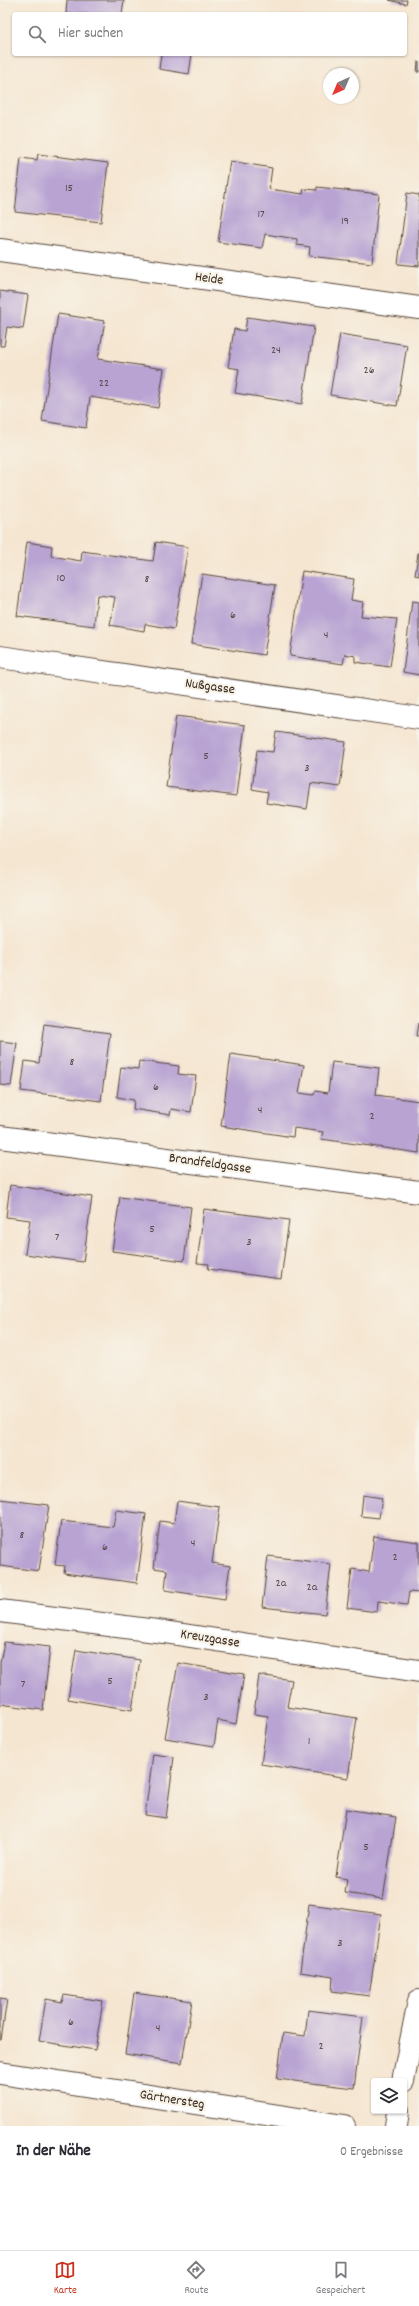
<!DOCTYPE html>
<html lang="de">
<head>
<meta charset="utf-8">
<style>
	:root { --surface:#fff; --page:#f2f2f3; --text:#2b2b33; --muted:#7c7c81; --line:#e1e1e2; --accent:#c8321e }
	body { margin:0; font-family:Dekko,sans-serif; background:var(--page); color:var(--text) }
	.controls { position:absolute; right:12px; bottom:12px; display:grid; overflow:hidden; border-radius:4px; box-shadow:0 1px 3px #0004 }
	.controls button { width:36px; height:36px; display:grid; place-items:center; padding:0; border:0; border-bottom:1px solid var(--line); background:var(--surface); color:var(--text); font:20px sans-serif }
	.compass { position:absolute; left:323px; top:68px; width:36px; height:36px; border-radius:50%; background:var(--surface); box-shadow:0 1px 3px #0004; rotate:224deg }
	.list { margin:0; padding:0; list-style:none }
	h2 { display:flex; justify-content:space-between; align-items:center; height:52px; margin:0; padding:0 16px; font-size:17px }
	h2 small { font-size:13px; font-weight:400; color:var(--muted) }
	.icon { flex:none; width:22px; height:22px; fill:none; stroke:currentColor; stroke-width:2; stroke-linecap:round; stroke-linejoin:round }
	.map { position:relative; flex:none; width:419px; height:2126px; overflow:hidden }
	.search { position:absolute; background:var(--surface); box-shadow:0 1px 3px #0004; left:12px; right:12px; top:12px; height:44px; display:flex; align-items:center; gap:10px; box-sizing:border-box; padding:0 14px; border-radius:4px; color:var(--muted); font-size:15px }
	.sheet { height:124px; background:var(--surface) }
	nav { display:flex; justify-content:space-around; align-items:center; box-sizing:border-box; height:56px; border-top:1px solid var(--line); background:var(--surface); font-size:11px; color:var(--muted) }
	nav a { display:grid; justify-items:center; gap:2px }
	nav .on { color:var(--accent) }
	.map>svg:first-child { display:block }
</style>
</head>
<body>
<div class="map">
<svg width="419" height="2126" viewBox="0 0 419 2126">
	<rect width="100%" height="100%" fill="#f7f3e8"/>
	<filter id="ink" filterUnits="userSpaceOnUse"><feTurbulence type="fractalNoise" baseFrequency=".025" numOctaves="2"/><feDisplacementMap in="SourceGraphic" scale="8" xChannelSelector="R" yChannelSelector="G"/><feConvolveMatrix kernelMatrix="1 2 1 2 8 2 1 2 1" color-interpolation-filters="sRGB"/></filter>
	<filter id="wash" filterUnits="userSpaceOnUse"><feTurbulence type="fractalNoise" baseFrequency=".012" numOctaves="4" result="noise"/><feDisplacementMap in="SourceGraphic" scale="16" xChannelSelector="R" yChannelSelector="G"/><feGaussianBlur stdDeviation="0.9" result="paint"/><feColorMatrix in="noise" values="0 0 0 0 0 0 0 0 0 0 0 0 0 0 0 0 0 1.4 0 .05"/><feComposite in="paint" operator="in"/></filter>
	<g filter="url(#wash)">
		<rect width="100%" height="100%" fill="#f5e6d1"/>
		<g id="blocks">
			<!-- building -->
			<path fill="#b8a3d3" d="M67,0H124L122,14H66Z
				M389,0H407L406,4Z
				M161,54H192L189,74L159,69Z
				M418,62H419V72H417Z
				M38,154L108,163L101,222L15,212L21,158L37,160Z
				M230,161L272,168L269,189L303,194L304,189L317,190V187L379,194L372,263L309,256L310,247L297,245V239L265,234L262,248L218,242Z
				M407,193L419,195V266L398,264Z
				M0,291L28,295L23,329L7,327L4,346H0Z
				M58,314L105,321L98,359L164,369L158,408L90,397L86,428L42,421Z
				M247,317L314,327L302,404L235,393L239,369L228,367L234,329L245,331Z
				M340,334L407,345L397,406L330,395Z
				M27,542L52,546L51,556L81,561L82,551L153,561L156,542L188,547L174,629L145,624L144,631L110,625L115,597L97,595L94,626L17,616Z
				M418,553H419V576L415,575Z
				M302,571L354,579L351,600L363,602L361,616L397,619L390,667L355,662V656L345,654L343,664L290,656Z
				M202,574L275,585L264,655L191,644Z
				M412,601L419,602V675L403,672Z
				M176,716L245,725L236,796L166,787Z
				M276,732L346,742L340,787L311,783L307,809L266,803L268,792L252,789L257,750L273,752Z
				M418,1023H419V1036H416Z
				M44,1024L110,1033L101,1101L21,1091L25,1061L39,1063Z
				M0,1041L17,1043L11,1086L0,1085Z
				M231,1054L304,1065L299,1093L314,1095L315,1091L328,1093L332,1062L379,1068L376,1095L419,1101V1153L321,1139L323,1132L294,1128L293,1137L221,1126Z
				M139,1061L179,1066L178,1074L196,1076L191,1112L171,1109L170,1115L133,1109L134,1100L117,1097L121,1067L138,1069Z
				M10,1185L92,1197L83,1262L25,1254L30,1220L6,1217Z
				M120,1197L191,1207L184,1261L112,1251Z
				M204,1209L289,1220L281,1279L208,1269L209,1264L197,1263Z
				M363,1495L382,1498L379,1518L361,1516Z
				M0,1499L49,1505L39,1571L0,1566Z
				M177,1501L220,1507L212,1563L230,1566L225,1599L165,1590L167,1570L154,1568L160,1521L174,1523Z
				M116,1510L146,1514L137,1583L64,1573L65,1566L55,1565L61,1521L113,1527Z
				M374,1536L419,1542V1593L409,1592L407,1605L378,1601L377,1612L347,1608L352,1569L369,1572Z
				M268,1556L331,1564L325,1614L262,1607Z
				M4,1642L50,1647L43,1710L0,1704V1663Z
				M76,1650L140,1660L132,1710L68,1699Z
				M178,1663L244,1674L236,1724L218,1720L214,1746L165,1738Z
				M259,1675L292,1680L287,1707L357,1718L348,1778L261,1764L268,1716L254,1714Z
				M153,1754L174,1757L166,1818L145,1815Z
				M346,1809L396,1817L383,1899L345,1893L347,1879L336,1877Z
				M309,1904L381,1914L369,1996L332,1991L333,1977L300,1972Z
				M134,1993L192,2001L182,2063L125,2054Z
				M64,1995L103,2001L95,2050L39,2041L46,1999L62,2002Z
				M0,1998L7,1999L1,2040H0Z
				M308,2010L363,2017L354,2088L277,2079L283,2033L305,2036Z"/>
		</g>
	</g>
	<g filter="url(#ink)">
		<use href="#blocks" fill-opacity="0" stroke="#574639" stroke-width="1"/>
		<g fill="none" stroke-linecap="round" stroke-linejoin="round">
			<defs>
				<path id="minor" d="M0,250L419,308
					M0,657L419,718
					M0,1137L419,1192
					M0,1611L164,1632L419,1671
					M0,2073L344,2126
					M403,2081L419,2001
					M396,2126L398,2111"/>
			</defs>
			<!-- minor casing -->
			<use href="#minor" stroke="#574639" stroke-width="24"/>
			<!-- minor -->
			<use href="#minor" stroke="#fff" stroke-width="22"/>
		</g>
	</g>
	<g text-anchor="middle" dominant-baseline="central" stroke-width="4" stroke-linejoin="round" paint-order="stroke">
		<!-- number labels -->
		<g font-size="12" fill="#5a484b">
			<text x="69" y="188">15</text>
			<text x="261" y="214">17</text>
			<text x="345" y="221">19</text>
			<text x="276" y="350">24</text>
			<text x="369" y="370">26</text>
			<text x="104" y="383">22</text>
			<text x="61" y="578">10</text>
			<text x="147" y="579">8</text>
			<text x="233" y="615">6</text>
			<text x="326" y="635">4</text>
			<text x="206" y="756">5</text>
			<text x="307" y="768">3</text>
			<text x="72" y="1062">8</text>
			<text x="156" y="1087">6</text>
			<text x="260" y="1110">4</text>
			<text x="372" y="1116">2</text>
			<text x="152" y="1229">5</text>
			<text x="57" y="1237">7</text>
			<text x="249" y="1242">3</text>
			<text x="22" y="1535">8</text>
			<text x="193" y="1543">4</text>
			<text x="105" y="1547">6</text>
			<text x="395" y="1557">2</text>
			<text x="281" y="1583">2a</text>
			<text x="312" y="1587">2a</text>
			<text x="110" y="1681">5</text>
			<text x="23" y="1684">7</text>
			<text x="206" y="1697">3</text>
			<text x="309" y="1741">1</text>
			<text x="366" y="1847">5</text>
			<text x="340" y="1943">3</text>
			<text x="71" y="2022">6</text>
			<text x="158" y="2028">4</text>
			<text x="321" y="2046">2</text>
		</g>
		<!-- street labels -->
		<g font-size="14" fill="#3b2a1e" stroke="#f7f3e8">
			<text transform="translate(209 279) rotate(8)">Heide</text>
			<text transform="translate(210 687) rotate(8)">Nußgasse</text>
			<text transform="translate(210 1164) rotate(8)">Brandfeldgasse</text>
			<text transform="translate(210 1639) rotate(9)">Kreuzgasse</text>
			<text transform="translate(172 2100) rotate(9)">Gärtnersteg</text>
		</g>
	</g>
</svg>
<div class="controls">
<button><svg class="icon" aria-label="layers" viewBox="0 0 24 24"><path d="M12 4l9 5-9 5-9-5zM3 14l9 5 9-5"/></svg></button>
</div>
<svg class="compass" viewBox="-18 -18 36 36"><path d="M0-13l5 13h-10z" fill="#e53935"/><path d="M0 13l5-13h-10z" fill="#7c7c81"/></svg>
<div class="search"><svg class="icon" aria-label="search" viewBox="0 0 24 24"><circle cx="10" cy="10" r="6"/><path d="M15 15l6 6"/></svg>Hier suchen</div>
</div>
<section class="sheet">
<h2>In der Nähe<small>0 Ergebnisse</small></h2>
<ul class="list">
</ul>
</section>
<nav>
<a class="on"><svg class="icon" aria-label="map" viewBox="0 0 24 24"><path d="M3 6l6-2 6 2 6-2v14l-6 2-6-2-6 2zM9 4v14M15 6v14"/></svg>Karte</a>
<a><svg class="icon" aria-label="directions" viewBox="0 0 24 24"><path d="M12 3l9 9-9 9-9-9zM9 14v-3h6M13 9l2 2-2 2"/></svg>Route</a>
<a><svg class="icon" aria-label="saved" viewBox="0 0 24 24"><path d="M7 4h10v16l-5-4-5 4z"/></svg>Gespeichert</a>
</nav>
</body>
</html>
